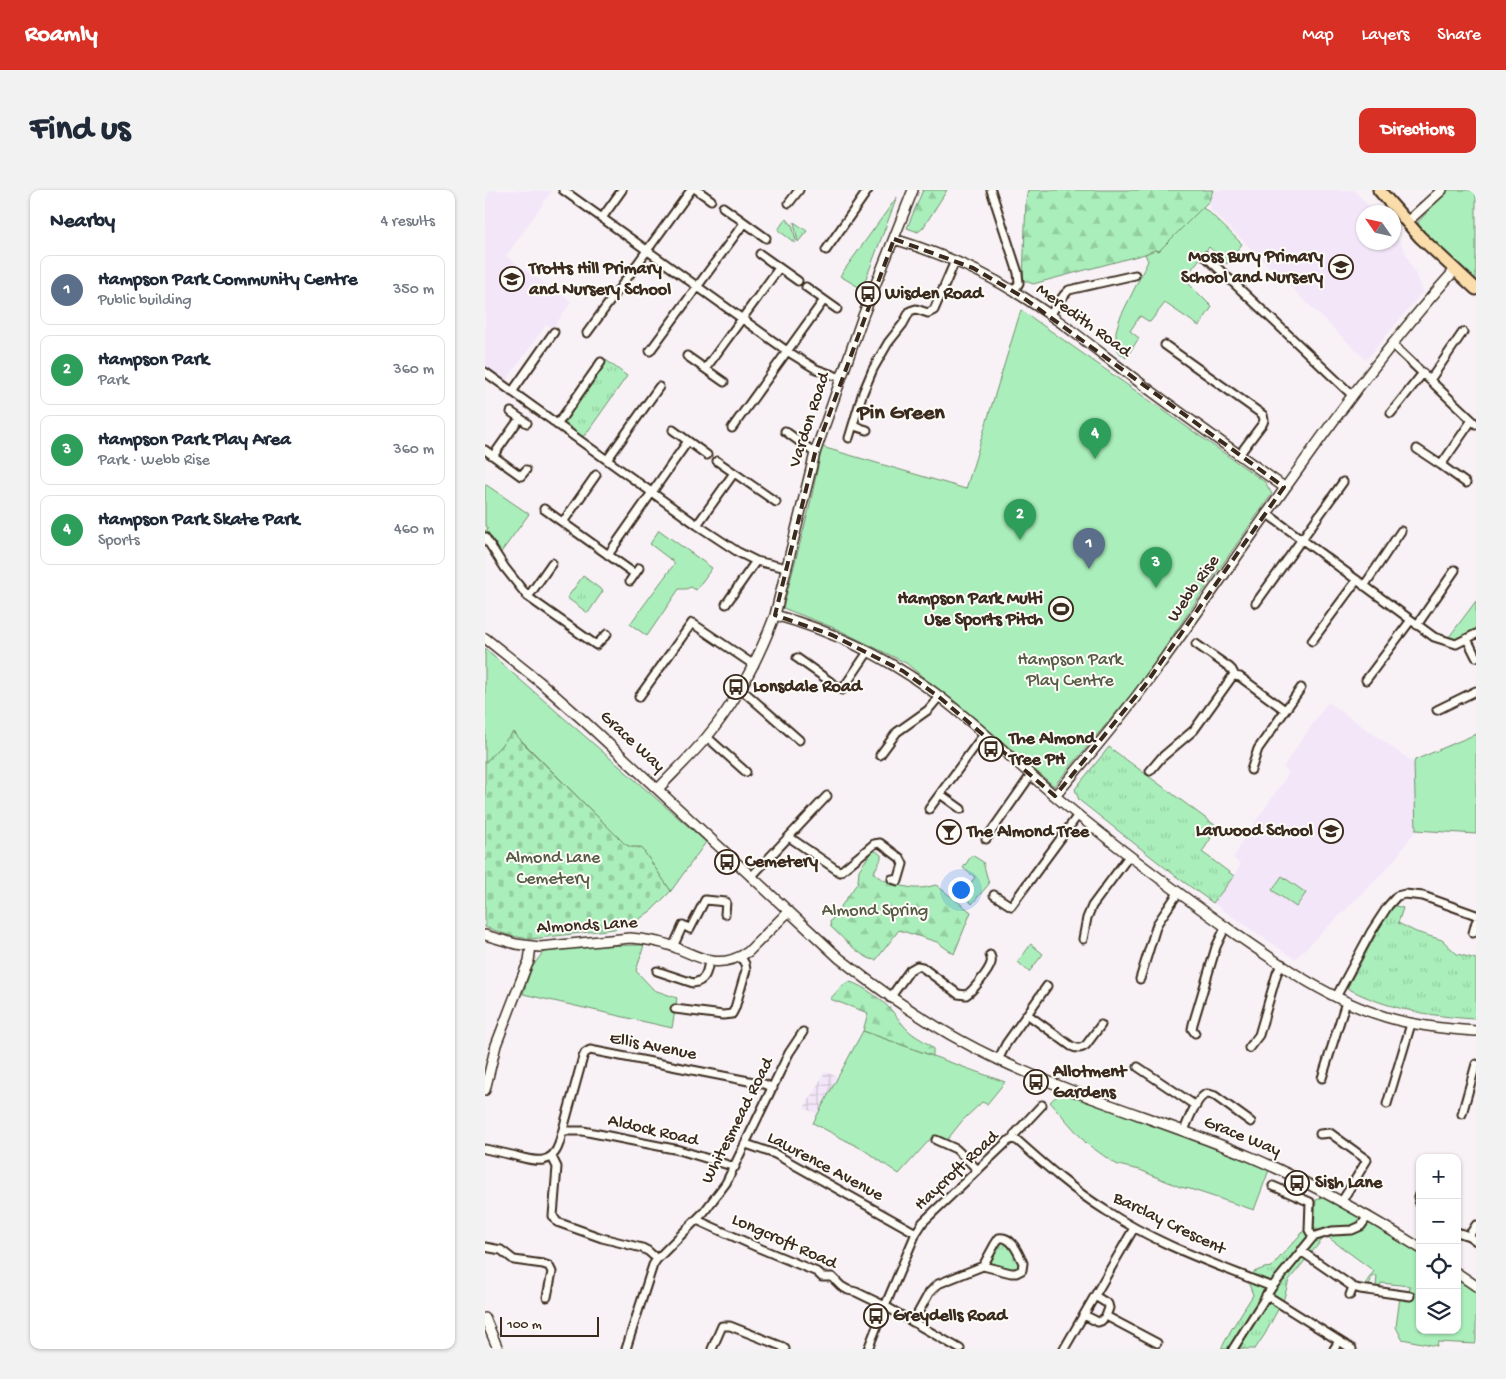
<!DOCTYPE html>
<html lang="en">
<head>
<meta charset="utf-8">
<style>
	:root { --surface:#fff; --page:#f2f2f3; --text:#1f2937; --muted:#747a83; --line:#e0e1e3; --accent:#d93025 }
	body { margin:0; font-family:"Gochi Hand",sans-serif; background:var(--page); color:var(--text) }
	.controls { position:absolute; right:15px; bottom:15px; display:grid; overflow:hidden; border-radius:10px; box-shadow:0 1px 4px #0004 }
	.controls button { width:45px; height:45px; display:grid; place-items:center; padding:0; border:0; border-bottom:1px solid var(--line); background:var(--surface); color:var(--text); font:25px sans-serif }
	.compass { position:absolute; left:871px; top:15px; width:45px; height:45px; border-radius:50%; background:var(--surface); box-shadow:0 1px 4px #0004; rotate:304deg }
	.scale { position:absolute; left:15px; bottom:12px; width:99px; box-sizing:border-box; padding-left:5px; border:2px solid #3b2a1e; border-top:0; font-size:14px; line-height:18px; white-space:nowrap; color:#3b2a1e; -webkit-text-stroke:4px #fdfcf7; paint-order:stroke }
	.you { position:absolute; left:475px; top:699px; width:18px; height:18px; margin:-12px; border:4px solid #fff; border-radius:50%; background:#1a73e8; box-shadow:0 0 0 8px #1a73e833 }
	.badge { display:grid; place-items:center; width:32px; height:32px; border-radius:50%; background:var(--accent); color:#fff; font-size:16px; font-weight:700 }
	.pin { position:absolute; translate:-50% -41px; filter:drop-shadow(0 1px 2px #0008) }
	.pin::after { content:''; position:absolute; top:26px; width:18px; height:15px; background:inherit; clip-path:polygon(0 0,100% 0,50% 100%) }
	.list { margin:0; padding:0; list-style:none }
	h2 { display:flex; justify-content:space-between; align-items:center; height:65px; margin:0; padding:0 20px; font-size:21px }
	h2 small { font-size:16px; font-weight:400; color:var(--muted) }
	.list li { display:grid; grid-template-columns:32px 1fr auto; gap:15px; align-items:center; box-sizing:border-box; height:70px; margin:0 10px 10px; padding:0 10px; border:1px solid var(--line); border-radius:10px }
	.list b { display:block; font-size:19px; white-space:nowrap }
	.list p { margin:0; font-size:16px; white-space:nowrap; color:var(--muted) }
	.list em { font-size:16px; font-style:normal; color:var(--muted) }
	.icon { flex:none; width:28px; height:28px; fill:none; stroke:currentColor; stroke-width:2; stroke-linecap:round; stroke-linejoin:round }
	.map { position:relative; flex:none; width:991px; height:1159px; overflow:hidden; border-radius:10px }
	header { display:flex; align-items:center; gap:30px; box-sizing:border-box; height:70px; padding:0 25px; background:var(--accent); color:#fff }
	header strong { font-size:24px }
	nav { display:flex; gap:28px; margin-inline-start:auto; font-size:18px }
	.intro { display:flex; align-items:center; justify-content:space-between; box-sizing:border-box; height:120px; padding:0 30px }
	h1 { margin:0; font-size:35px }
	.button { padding:12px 22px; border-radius:10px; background:var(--accent); color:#fff; font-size:18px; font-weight:700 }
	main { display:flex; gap:30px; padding:0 30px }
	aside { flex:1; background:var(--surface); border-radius:10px; box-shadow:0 1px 4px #0004 }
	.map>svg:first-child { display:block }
</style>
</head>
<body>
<header>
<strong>Roamly</strong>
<nav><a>Map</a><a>Layers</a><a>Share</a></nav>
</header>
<div class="intro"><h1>Find us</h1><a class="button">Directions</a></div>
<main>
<aside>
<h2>Nearby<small>4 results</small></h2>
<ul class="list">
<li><span class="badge" style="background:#5c6f8a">1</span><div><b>Hampson Park Community Centre</b><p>Public building</p></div><em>350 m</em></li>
<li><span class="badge" style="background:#2e9e5b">2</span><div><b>Hampson Park</b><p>Park</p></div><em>360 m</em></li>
<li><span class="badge" style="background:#2e9e5b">3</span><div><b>Hampson Park Play Area</b><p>Park · Webb Rise</p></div><em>360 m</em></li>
<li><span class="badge" style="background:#2e9e5b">4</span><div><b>Hampson Park Skate Park</b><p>Sports</p></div><em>460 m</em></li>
</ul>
</aside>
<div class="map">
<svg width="991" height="1159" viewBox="0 0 991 1159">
	<defs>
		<pattern id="industrial-grid" width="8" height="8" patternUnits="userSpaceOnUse" patternTransform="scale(1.25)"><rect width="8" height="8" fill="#f2e6f8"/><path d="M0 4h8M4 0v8" fill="none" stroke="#d0c5d4"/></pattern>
		<pattern id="grass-tufts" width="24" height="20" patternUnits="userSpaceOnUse" patternTransform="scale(1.25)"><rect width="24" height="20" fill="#aaefbb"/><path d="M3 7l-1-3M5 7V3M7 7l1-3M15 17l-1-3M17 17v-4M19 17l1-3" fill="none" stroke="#93cda0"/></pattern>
		<pattern id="forest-firs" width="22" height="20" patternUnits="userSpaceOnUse" patternTransform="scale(1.25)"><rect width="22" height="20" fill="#aaefbb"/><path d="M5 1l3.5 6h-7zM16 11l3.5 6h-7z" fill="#93cda0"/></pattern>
		<pattern id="cemetery-stones" width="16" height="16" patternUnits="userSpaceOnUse" patternTransform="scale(1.25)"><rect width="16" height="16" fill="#aaefbb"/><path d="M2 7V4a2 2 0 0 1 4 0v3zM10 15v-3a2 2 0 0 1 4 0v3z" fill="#93cda0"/></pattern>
	</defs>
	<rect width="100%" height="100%" fill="#f8f2f7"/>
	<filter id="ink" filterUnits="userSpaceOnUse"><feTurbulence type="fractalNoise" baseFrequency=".02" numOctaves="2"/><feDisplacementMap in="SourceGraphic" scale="10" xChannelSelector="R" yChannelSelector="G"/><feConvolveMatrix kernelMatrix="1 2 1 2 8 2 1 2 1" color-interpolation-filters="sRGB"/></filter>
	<g filter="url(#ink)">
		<!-- built -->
		<path fill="#f2e6f8" d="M0,0L67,1L21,66L86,112L69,137L61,135L21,191L0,176Z
			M728,0H869L889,22H878V52H908L909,45L916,53L938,101L881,170L726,20L724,11Z
			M843,512L929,573L931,640L910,669L893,688L810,769L728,713L756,675L748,668L754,659L755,654L804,583L798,577Z"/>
		<!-- industrial -->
		<path fill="url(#industrial-grid)" d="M340,882L353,887L332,924L319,918Z"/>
		<!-- grass -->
		<path fill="url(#grass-tufts)" stroke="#728c6c" d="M301,28L307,35L311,50L310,53L293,40Z
			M309,32L322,41L313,52Z
			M121,170L142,186L101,244L96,248L78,234L79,229Z
			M98,386L118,401L103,423L82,408Z
			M624,557L731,636L723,646L726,648L717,662L749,686L728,713L692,687L594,610L590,599Z
			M907,715L918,718L913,733L931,742L957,750L972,764L991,769V824L989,829C945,826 901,819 862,798Z
			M825,1034L841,1045L804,1090L799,1108L780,1144L770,1159H736L746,1140L768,1105L764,1094L769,1082L779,1078L787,1077L795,1067Z
			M515,1051L522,1052L536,1072L535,1078L529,1081L503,1073Z"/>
		<!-- forest -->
		<path fill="url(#forest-firs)" stroke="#728c6c" d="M438,0H462L438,38L433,42L422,38Z
			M543,0H728L724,11L674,61L670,60L660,64L548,94L538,90L541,10Z
			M387,661H391L396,665C397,671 391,676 389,683C396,692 424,699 435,698C440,698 446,696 451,695L486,722L469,764L452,752L414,740L391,770C378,770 356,746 346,737L345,732L348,728L373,692L374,680Z
			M365,792C377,795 399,811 407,821C413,828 418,836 425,842C432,848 442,852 448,858V866L378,841L383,823L345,809L358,795Z"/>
		<!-- cemetery -->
		<path fill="url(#cemetery-stones)" stroke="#728c6c" d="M27,542L140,654L146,657H156L186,701L167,720L153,730L129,739L46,749L26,746L0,737V573Z"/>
		<!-- green -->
		<path fill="#aaefbb" stroke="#728c6c" d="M963,0H991V94L934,39L933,32Z
			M412,7L377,99L355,86Z
			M717,18L723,21L757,54L742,74L724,57L699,89L727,117L714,136L680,113L665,132L655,126L645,141L654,148L641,168L631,160V141L635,128L663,71L660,64L670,60L674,61Z
			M536,120L780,292L787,304L701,426L657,492L569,596L421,473L352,439L298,418L324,319L337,257L481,299Z
			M0,294L44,324L14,365L0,344V341L3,339L0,334Z
			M174,340L227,378L211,400L206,397L201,399H194L162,446L145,434L190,373L165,354Z
			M991,411V439L971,449L964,447Z
			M0,459L221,652L186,701L156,657H146L140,654L28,542L0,573Z
			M991,544V644L931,640L929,573L930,570Z
			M487,665L498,672L504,694L487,714L478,704L490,687L478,678Z
			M797,686L821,703L811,717L787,700Z
			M546,754L558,764L544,782L533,772Z
			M159,755L151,781L169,800L192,808L187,838L38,804L46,779L58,762L102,756Z
			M378,841L520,892L502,914L497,912L477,931L462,950L448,946L414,984L379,960L328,933Z
			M577,901L697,945L784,980L769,1020L705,999L695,997L655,980L633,975L626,971L601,953L565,912Z
			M840,1007L889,1035L935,1064V1140H972V1089L991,1102V1154L953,1152L952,1156L917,1149L911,1137L915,1107L924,1103L925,1096L896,1093L895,1099H893L891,1096L892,1086H887L884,1096L878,1097L889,1081L829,1037L831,1010Z"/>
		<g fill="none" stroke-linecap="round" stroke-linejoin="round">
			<defs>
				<path id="minor" d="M78,0L302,161L331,179L356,188
					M212,0L226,10
					M506,0L533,83L534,93L529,101
					M304,13L314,0
					M238,17L281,48
					M117,28L137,0
					M341,60L383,0
					M275,64L313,91
					M720,66L867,205
					M321,97L352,119
					M565,125L579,105L584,100L650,85
					M102,143L206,0
					M680,155L778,225L779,230L778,233L754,265
					M908,155L991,234
					M165,161L259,33
					M202,166L239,192
					M221,178L294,78
					M0,182L212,335L253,362L271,371L302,378
					M945,190L978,142
					M27,202L69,142
					M26,222L42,233
					M906,223L938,183
					M72,235L116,172
					M369,236L382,240
					M247,238L339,110
					M188,240L222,265
					M300,241L330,263
					M364,248L377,205L388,179L403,153L418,134L425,121L431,119L443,123L449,120L470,71
					M932,259L956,275
					M0,260L36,286L41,280
					M8,266L35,228
					M122,270L174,197
					M232,271L291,312
					M981,293L956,275L987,230
					M59,319L150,384
					M781,323L949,447L971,454L991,444
					M78,332L111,285
					M212,335L249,283
					M0,347L20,378L43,407L111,455L122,444
					M123,365L203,251
					M145,391L154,378
					M879,396L916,341
					M43,407L67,373
					M771,413L858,292
					M241,414L271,371
					M932,435L970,380
					M982,449L991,467
					M827,451L872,390
					M711,454L744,477L747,480L750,486
					M312,468L357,500L383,462
					M881,490L926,430
					M256,499L314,550
					M154,507L207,433L269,475
					M952,520L991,501
					M222,547L261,582
					M395,565L412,542L443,520L454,507
					M766,580L773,559L816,498
					M665,581L676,568L709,540L747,487L750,486L755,487L800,520
					M455,604L476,619
					M444,619L499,544
					M304,647L355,682L389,654L395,653L415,668L418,674L413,691L407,689
					M501,649L546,585
					M266,687L342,606
					M509,705L526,716L593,625
					M988,743L991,732
					M598,749L602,728L607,716L644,666
					M188,757L198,735L205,739L220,710L241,712L240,724
					M172,781L208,793C221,791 222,782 224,771
					M655,789L672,734L693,703
					M851,807L886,742L903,716L912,706L920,704L938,706L991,725
					M405,808L425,780L432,776L437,777L473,804L481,805C487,802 504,781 506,773C507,769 506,768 505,765
					M190,819L238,825L247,824L250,818L261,780L260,774L256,767
					M542,824L586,856C592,859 596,859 601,855L616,835
					M710,843L707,839L708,834L731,757L741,736
					M764,858L774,845L792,783L797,774
					M513,870L521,854L562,796
					M653,877L711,916
					M837,888L861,812
					M902,914L926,834
					M977,924L991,874
					M78,941H98L194,960L250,977
					M699,941C702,933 712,906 722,904C725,904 727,905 730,906L766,932
					M835,944L845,943L882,970L857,1011
					M528,949L533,951C561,976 588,1000 620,1020C671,1054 730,1074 787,1097
					M451,950L471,959L493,980
					M261,954L290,964L431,1043
					M0,959C9,961 18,963 27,965C46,970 66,978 74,954L98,867L100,863L105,860L279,894L288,898
					M67,967L72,977L68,1026L72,1032L117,1048L157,1058L163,1061L172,1069
					M788,996L825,1012L824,1040L828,1047
					M935,1003L933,1007L935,1014
					M212,1030L274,1058L332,1082L337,1087H347L356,1096L363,1100L371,1102L400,1116L475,1159
					M972,1042L984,1046L991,1051
					M984,1046L991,1035
					M0,1057L16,1060L29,1070L58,1074L64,1076L67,1082L62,1107
					M816,1061L868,1097L875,1099L925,1106
					M781,1105L867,1159
					M865,1105L868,1097
					M610,1106L623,1114L624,1118L621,1126
					M599,1125L613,1132L616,1131L621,1126L672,1153
					M428,1132L444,1103L453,1094L498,1076L510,1054L514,1048C527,1046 533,1063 538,1073L537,1080L531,1083H526L498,1076
					M141,1159L168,1075L172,1069L219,1022L241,993L304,863L318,842
					M227,1159L237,1136H245L296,1156L300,1159
					M383,1159L400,1116L431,1043L438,1032L523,951L528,949L529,945L557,915
					M579,1159L649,1038
					M748,1159L787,1097L828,1047L847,1041L867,1040L876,1036L883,1026
					M849,1159L854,1151"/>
				<path id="tertiary" d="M922,32L957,0
					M409,49C451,62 492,78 530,102C575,129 616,164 658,195C705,230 752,263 799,297
					M290,425C344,440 397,465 443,498C490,532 532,574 576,611C633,659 692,702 752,745C798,777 847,811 901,827C930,836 960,839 991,841
					M0,448L55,492L99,531L354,768C403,807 454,842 512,869C594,908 682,932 766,967C825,992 880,1024 935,1058
					M173,599C189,582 206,566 221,548C252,511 273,470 290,425L330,263L378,126L428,0
					M570,606C601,569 632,533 660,495C763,356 854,209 970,80
					M0,745L31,754L55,757L145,748C160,749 173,751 187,756C217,768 232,781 263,762L303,722
					M0,900L11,855L40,780L44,771L46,756
					M972,1083L991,1096
					M0,1128L13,1159"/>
				<path id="primary" d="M894,0L935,47L991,99"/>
			</defs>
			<!-- minor casing -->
			<use href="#minor" stroke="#3b2a1e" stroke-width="11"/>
			<!-- tertiary casing -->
			<use href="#tertiary" stroke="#3b2a1e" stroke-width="12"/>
			<!-- primary casing -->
			<use href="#primary" stroke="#3b2a1e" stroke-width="15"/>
			<!-- minor -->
			<use href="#minor" stroke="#fdfcf7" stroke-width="7"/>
			<!-- tertiary -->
			<use href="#tertiary" stroke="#fdfcf7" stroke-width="9"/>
			<!-- primary -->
			<use href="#primary" stroke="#faddab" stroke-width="11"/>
		</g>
	</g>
	<!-- marked area -->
	<path fill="none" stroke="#3b2a1e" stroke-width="4" stroke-dasharray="10 6" stroke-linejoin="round" d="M409,49L488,78L536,106L799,297L660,495L570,606L454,507L418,481L347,445L290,425L330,263Z"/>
	<!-- icons -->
	<defs>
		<symbol id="school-ring" viewBox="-11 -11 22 22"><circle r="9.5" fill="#fdfcf7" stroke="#3b2a1e" stroke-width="1.5"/><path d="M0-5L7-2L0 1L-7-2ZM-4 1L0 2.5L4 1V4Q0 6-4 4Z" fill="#3b2a1e"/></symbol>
		<symbol id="bus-ring" viewBox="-11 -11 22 22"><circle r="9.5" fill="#fdfcf7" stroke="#3b2a1e" stroke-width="1.5"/><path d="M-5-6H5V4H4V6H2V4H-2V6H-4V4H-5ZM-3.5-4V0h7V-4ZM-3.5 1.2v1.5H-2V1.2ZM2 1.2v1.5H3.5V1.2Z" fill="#3b2a1e"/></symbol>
		<symbol id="stadium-ring" viewBox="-11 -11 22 22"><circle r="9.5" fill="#fdfcf7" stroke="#3b2a1e" stroke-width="1.5"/><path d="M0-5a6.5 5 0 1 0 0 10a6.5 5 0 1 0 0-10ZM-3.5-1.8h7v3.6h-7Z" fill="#3b2a1e"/></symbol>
		<symbol id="bar-ring" viewBox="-11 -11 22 22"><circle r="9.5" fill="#fdfcf7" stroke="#3b2a1e" stroke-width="1.5"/><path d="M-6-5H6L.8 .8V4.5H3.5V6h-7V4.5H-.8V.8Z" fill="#3b2a1e"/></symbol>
	</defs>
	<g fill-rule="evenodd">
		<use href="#school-ring" x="842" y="63" width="28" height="28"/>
		<use href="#school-ring" x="13" y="75" width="28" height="28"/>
		<use href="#bus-ring" x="369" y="90" width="28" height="28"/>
		<use href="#stadium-ring" x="562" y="405" width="28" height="28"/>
		<use href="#bus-ring" x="237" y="483" width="28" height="28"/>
		<use href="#bus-ring" x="492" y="545" width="28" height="28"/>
		<use href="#school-ring" x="832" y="627" width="28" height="28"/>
		<use href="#bar-ring" x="450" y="628" width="28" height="28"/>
		<use href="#bus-ring" x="228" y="658" width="28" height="28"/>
		<use href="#bus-ring" x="537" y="878" width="28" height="28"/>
		<use href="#bus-ring" x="798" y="979" width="28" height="28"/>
		<use href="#bus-ring" x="377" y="1112" width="28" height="28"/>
	</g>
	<g text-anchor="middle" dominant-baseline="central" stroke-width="4" stroke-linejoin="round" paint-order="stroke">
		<!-- poi labels -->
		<g font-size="18" font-weight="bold" fill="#3b2a1e" stroke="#fdfcf7" text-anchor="start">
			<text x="838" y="67" text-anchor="end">Moss Bury Primary<tspan x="838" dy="21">School and Nursery</tspan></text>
			<text x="44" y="79">Trotts Hill Primary<tspan x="44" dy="21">and Nursery School</tspan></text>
			<text x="400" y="104">Wisden Road</text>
			<text x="558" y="409" text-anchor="end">Hampson Park Multi<tspan x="558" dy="21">Use Sports Pitch</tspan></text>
			<text x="268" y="497">Lonsdale Road</text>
			<text x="524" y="549">The Almond<tspan x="524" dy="21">Tree PH</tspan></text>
			<text x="828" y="641" text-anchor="end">Larwood School</text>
			<text x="482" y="642">The Almond Tree</text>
			<text x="260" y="672">Cemetery</text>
			<text x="568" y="882">Allotment<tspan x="568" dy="21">Gardens</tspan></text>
			<text x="830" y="993">Sish Lane</text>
			<text x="408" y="1126">Greydells Road</text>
		</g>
		<!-- street labels -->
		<g font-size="18" fill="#3b2a1e" stroke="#fdfcf7">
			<text transform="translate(598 131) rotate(36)">Meredith Road</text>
			<text transform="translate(325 230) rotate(-72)">Vardon Road</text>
			<text transform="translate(709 399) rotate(-55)">Webb Rise</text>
			<text transform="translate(147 552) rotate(43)">Grace Way</text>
			<text transform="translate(102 736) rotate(-3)">Almonds Lane</text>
			<text transform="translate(168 857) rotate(11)">Ellis Avenue</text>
			<text transform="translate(253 931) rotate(-63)">Whitesmead Road</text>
			<text transform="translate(168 941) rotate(13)">Aldock Road</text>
			<text transform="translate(757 947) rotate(22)">Grace Way</text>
			<text transform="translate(340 977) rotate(28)">Lawrence Avenue</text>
			<text transform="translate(472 981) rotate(-43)">Haycroft Road</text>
			<text transform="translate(684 1034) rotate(26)">Barclay Crescent</text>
			<text transform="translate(299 1052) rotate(24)">Longcroft Road</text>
		</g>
		<!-- park labels -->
		<g font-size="18" fill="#575b45" stroke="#fdfcf7">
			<text x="585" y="470">Hampson Park<tspan x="585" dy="21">Play Centre</tspan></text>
			<text x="68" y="668">Almond Lane<tspan x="68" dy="21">Cemetery</tspan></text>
			<text x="390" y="721">Almond Spring</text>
		</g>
		<!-- district labels -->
		<g font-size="22" font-weight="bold" fill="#3b2a1e" stroke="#fdfcf7">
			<text x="416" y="224">Pin Green</text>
		</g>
	</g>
</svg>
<div class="controls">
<button>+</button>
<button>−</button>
<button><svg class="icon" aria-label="locate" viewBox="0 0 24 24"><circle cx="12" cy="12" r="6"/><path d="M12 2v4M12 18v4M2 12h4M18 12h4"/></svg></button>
<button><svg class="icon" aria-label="layers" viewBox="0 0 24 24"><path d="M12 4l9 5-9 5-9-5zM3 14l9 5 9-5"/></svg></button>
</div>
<svg class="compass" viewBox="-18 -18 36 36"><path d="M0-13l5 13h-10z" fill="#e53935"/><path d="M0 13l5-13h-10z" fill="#747a83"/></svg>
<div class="scale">100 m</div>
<div class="you"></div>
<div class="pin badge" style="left:604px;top:379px;background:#5c6f8a">1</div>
<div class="pin badge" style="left:535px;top:350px;background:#2e9e5b">2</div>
<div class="pin badge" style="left:671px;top:398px;background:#2e9e5b">3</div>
<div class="pin badge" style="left:610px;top:269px;background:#2e9e5b">4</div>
</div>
</main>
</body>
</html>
